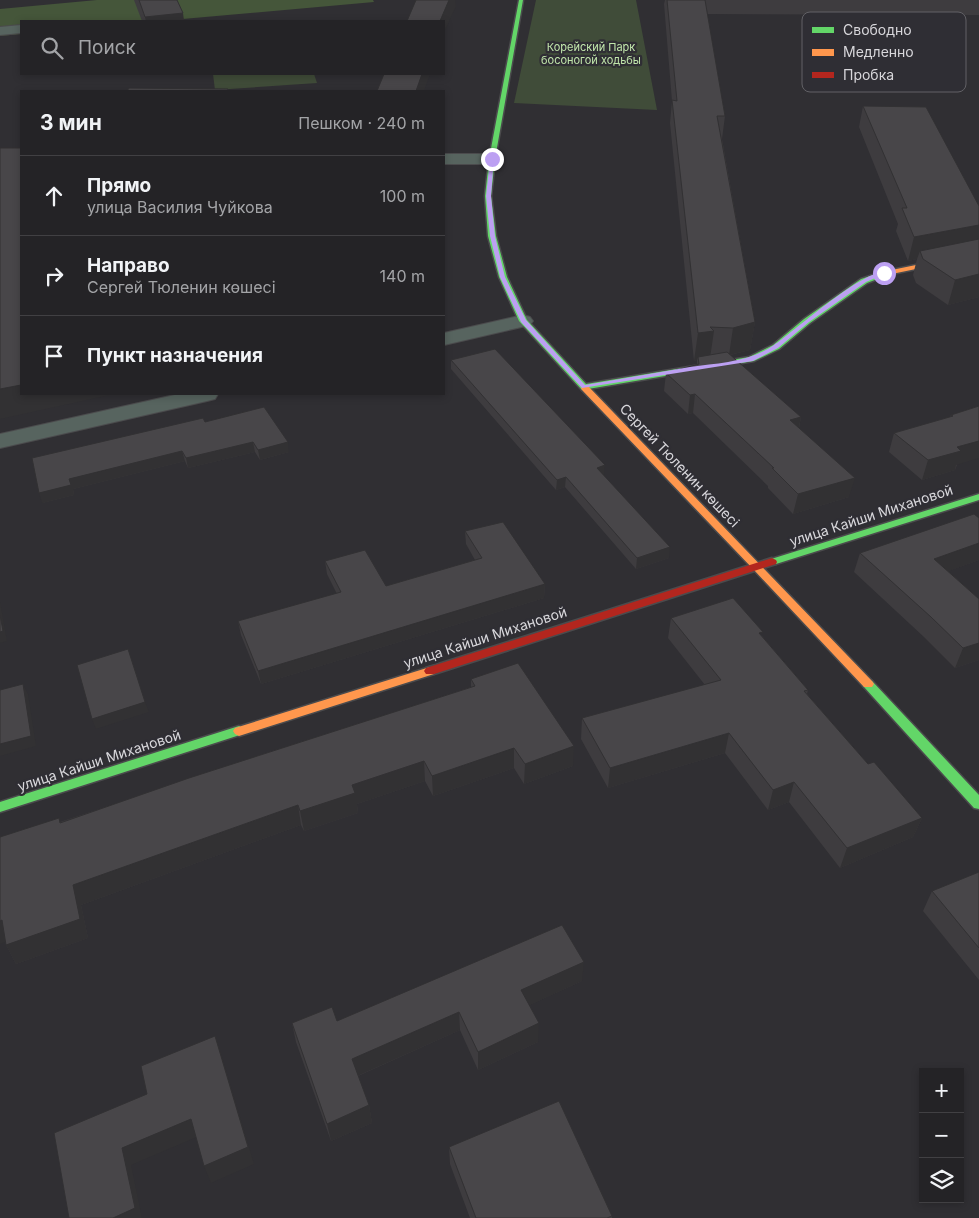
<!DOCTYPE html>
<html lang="ru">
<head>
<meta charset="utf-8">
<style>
	:root { --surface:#242326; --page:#2c2b2e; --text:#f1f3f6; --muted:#a3a4a7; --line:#414043 }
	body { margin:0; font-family:Inter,sans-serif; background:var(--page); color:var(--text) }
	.controls { position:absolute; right:15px; bottom:15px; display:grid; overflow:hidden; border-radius:0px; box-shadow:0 2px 8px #0003 }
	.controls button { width:45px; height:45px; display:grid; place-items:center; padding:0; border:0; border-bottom:1px solid var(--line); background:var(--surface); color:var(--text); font:25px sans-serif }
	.stop { position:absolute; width:15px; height:15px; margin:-11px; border:4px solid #bca0f2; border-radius:50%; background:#fff }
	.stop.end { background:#bca0f2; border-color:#fff; box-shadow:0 1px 5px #0008 }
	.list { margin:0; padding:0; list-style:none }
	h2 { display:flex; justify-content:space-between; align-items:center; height:65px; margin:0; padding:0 20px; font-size:21px }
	h2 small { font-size:16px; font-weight:400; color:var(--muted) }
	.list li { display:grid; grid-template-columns:32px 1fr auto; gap:15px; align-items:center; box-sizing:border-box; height:80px; padding:0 20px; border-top:1px solid var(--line) }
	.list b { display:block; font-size:19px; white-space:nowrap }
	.list p { margin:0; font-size:16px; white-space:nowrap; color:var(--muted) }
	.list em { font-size:16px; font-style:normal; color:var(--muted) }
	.icon { flex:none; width:28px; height:28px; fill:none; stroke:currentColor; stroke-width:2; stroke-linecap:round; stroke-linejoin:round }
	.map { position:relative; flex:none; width:979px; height:1218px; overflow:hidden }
	.search { position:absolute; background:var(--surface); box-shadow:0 2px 8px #0003; left:20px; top:20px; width:425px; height:55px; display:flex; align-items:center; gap:12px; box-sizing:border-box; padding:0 18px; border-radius:0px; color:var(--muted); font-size:19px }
	.panel { position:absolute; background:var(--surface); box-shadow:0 2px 8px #0003; left:20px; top:90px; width:425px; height:305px; border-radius:0px }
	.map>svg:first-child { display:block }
</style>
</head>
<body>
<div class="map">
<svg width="979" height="1218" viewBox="0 0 979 1218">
	<rect width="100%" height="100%" fill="#302f33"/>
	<!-- green -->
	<path fill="#404c39" d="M536,0H636L657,110L514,103Z
		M213,74H314L317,83L215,90Z"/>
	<!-- forest -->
	<path fill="#45563a" d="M97,0H373L374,2L160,21H21V34L0,36V9Z"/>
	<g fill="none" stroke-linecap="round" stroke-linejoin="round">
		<defs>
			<path id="street" d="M21,25V33L0,35V27Z
				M444,154H492L498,156L500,159L498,162L492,164H444Z
				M523,315L530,317L533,321L530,325L444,345V333Z
				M179,394H218L215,399L207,401L0,448V434Z"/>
			<path id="fast" d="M519,0H523L495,159L491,196L496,236L507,277L527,320L586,384L749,357L773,345L804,319L861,279L882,272H885V276L867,283L810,323L779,349L754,361L582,390L519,321L499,277L488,236L485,196L489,159Z
				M979,494V500L776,564H768L767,562L768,560Z
				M868,680L872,681L979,795V809L974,808L864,687L862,684L864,681Z
				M239,726L243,728L245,731L243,734L0,812V802Z"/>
			<path id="slow" d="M979,252V256L882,276L878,274L882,272Z
				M585,385L588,386L872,681L874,684L872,687H864L754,570L582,390L581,388Z
				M430,667L434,668L436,671L434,674L239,736L235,734L233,731L235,728Z"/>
			<path id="jam" d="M772,558L776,560L777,562L776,564L434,674H426L424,671L426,668Z"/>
		</defs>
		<!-- street casing -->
		<use href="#street" stroke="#4b4b4d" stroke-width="2"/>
		<!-- fast casing -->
		<use href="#fast" stroke="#4b4b4d" stroke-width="3"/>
		<!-- slow casing -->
		<use href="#slow" stroke="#4b4b4d" stroke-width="3"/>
		<!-- jam casing -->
		<use href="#jam" stroke="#4b4b4d" stroke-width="3"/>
		<!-- street -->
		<use href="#street" fill="#57645f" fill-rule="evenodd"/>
		<!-- fast -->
		<use href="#fast" fill="#63d668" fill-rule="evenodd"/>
		<!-- slow -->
		<use href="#slow" fill="#ff974d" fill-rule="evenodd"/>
		<!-- jam -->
		<use href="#jam" fill="#b3261e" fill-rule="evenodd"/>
	</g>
	<!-- wall -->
	<path fill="#3e3c3f" d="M134,0H177L184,21H142Z
		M665,0H979V15L707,14L725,116L722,139L755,322L750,350L730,355L801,417L799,428L849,497L793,514L768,488V486L693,413L688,414L664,391L666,373L697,364V360L694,361L670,123L672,101L664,4Z
		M863,106L979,206V297L948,305L916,283L913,275L917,259L908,261L896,231L898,224L859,127Z
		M451,360L669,558L636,569L565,487L556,490L451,369Z
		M979,406L955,470L922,480L889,452L894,433L950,417L951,415Z
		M205,422L289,452L260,460L255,452L188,468L185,461L73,489L74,495L42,503Z
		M979,518V560L948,571L979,599V660L955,668L924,637L854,572L860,553Z
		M465,531L545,584L544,598L261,684L241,635L238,621L337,594L327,574L325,561L386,586L475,560L466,544Z
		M671,618L762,636L808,690L807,694L868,764L922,818L913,837L840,868L789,802L768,810L725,753L608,788L581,739L582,718L705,685L668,638Z
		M471,679L573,766L524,784L514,768L433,796L425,781L357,804L358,813L304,831L301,825L81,905L88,938L16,964L6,945V942L60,822L471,687Z
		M979,872V980L923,911L932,891Z
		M582,981L529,1005L538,1042L478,1070L460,1030L358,1076L369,1105L372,1123L331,1141L296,1042L292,1023L337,1021Z
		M449,1147L612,1216V1218H470L450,1164Z"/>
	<!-- shaded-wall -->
	<path fill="#323133" d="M449,0H455L456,6L444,32V21H440Z
		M183,13L184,21H146L145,17Z
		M422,74H430L424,91H416Z
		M979,225V248L920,251L917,259L908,261L914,237Z
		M979,274V297L948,305L955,280Z
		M755,322L750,350L729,355L733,328Z
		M714,331L710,358L698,357L697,360L694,361L698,333Z
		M21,385V394H114L0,419V389Z
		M695,394L693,413L688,414L690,395Z
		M801,417L797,436L790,420Z
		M979,441V458L956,465L955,470L922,480L928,460L957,447Z
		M253,442L255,452L188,468L186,458Z
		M288,442L289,452L260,460L258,450Z
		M182,451L185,461L73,489L74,495L42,503L39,493L69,479Z
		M605,465L604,475L597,468Z
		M566,477L565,487L556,490L557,480Z
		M855,478L849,497L793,514L798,494Z
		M979,543V560L927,579L934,559Z
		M670,547L669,558L636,569L637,558Z
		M545,584L544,598L261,684L258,671Z
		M0,602L7,641L0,643Z
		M979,643V660L955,668L963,648Z
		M23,684L28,694L36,746L0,756V744Z
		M145,702L149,712L96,729L92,719Z
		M729,733L725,753L608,788L610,768Z
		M574,746L573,766L524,784L525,764Z
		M514,748V768L433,796L432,776Z
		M424,761L425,781L357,804L358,813L304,831L300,811L352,785Z
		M794,782L789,802L768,810L773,790Z
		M298,805L301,825L81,905L88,938L16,964L6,945L73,885Z
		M922,818L913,837L840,868L847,848Z
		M2,920L13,939L0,944V921Z
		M584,962L582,981L521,1009V990Z
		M459,1012L460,1030L355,1077L352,1059Z
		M539,1023L538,1042L478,1070V1052Z
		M215,1036L221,1054L254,1164L211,1183L204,1166Z
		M369,1105L372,1123L331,1141L327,1124Z
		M191,1119L199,1136L131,1165L142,1218H113L122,1148Z"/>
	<!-- building -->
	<path fill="#484649" stroke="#323133" d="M139,0H177L183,13L145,17Z
		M416,0H449L440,21H407Z
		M667,0H705L725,116H717L755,322L733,328L710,327L714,331L698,333L672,100L677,101Z
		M384,74H422L416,91H377Z
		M129,88L228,89L227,91H127Z
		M863,106L926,107L979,206V225L914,237L902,208H907Z
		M0,148H21V385L0,389Z
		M979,239V274L955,280L923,259L920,251Z
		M495,349L605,465L597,468L670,547L637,558L566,477L557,480L451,360Z
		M727,352L801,417L790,420L855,478L798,494L772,468H774L695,394L690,395L666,373L699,364L698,357Z
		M979,406V441L957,447L961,451L928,460L894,433L953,416L951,415Z
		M264,407L288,442L258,450L253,442L186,458L182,451L69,479L71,485L39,493L32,458L203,418L205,422Z
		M974,514L979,518V543L934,559L979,599V643L963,648L931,617L860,553Z
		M503,522L545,584L258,671L238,621L341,592L325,561L365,550L386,586L482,558L465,531Z
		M733,598L763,632L759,633L808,690L804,691L868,764L874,762L922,818L847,848L794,782L773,790L729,733L610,768L582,718L721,680L671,618Z
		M0,615L3,631L0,632Z
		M128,649L145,702L92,719L77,665Z
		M518,663L574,746L525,764L514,748L432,776L424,761L352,785L355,793L300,811L298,805L73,885L80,919L6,945L2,920L0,921V837L59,818L60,823L189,778L475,686L471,679Z
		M23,684L31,736L0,744V690Z
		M979,872V948L932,891Z
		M562,925L584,962L521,990L539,1023L478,1052L459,1012L352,1059L369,1105L327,1124L292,1023L332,1007L337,1021Z
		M215,1036L248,1147L204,1166L191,1119L122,1148L135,1208L113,1218H69L54,1133L147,1094L141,1066Z
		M559,1101L612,1216L607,1218H476L449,1147Z"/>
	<!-- route -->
	<path fill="#bca0f2" d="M492,158L494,159L491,196L495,236L505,277L526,320L585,385C620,379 655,373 690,367C719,363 750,362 774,345C792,333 869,264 887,273L866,282L809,322L778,348L753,361L582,388L521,322L500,277L490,236L486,196L490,159Z"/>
	<g text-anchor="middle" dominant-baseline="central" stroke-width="4.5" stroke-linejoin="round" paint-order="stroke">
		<!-- far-park labels -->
		<g font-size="11" fill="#c1e6ab" stroke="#2f2e34">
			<text x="591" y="47">Корейский Парк<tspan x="591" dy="13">босоногой ходьбы</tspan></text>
		</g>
		<!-- street labels -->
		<g font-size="14" fill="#d8d7db" stroke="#2f2e34">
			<text transform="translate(680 465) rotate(46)">Сергей Тюленин көшесі</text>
			<text transform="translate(871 515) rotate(-18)">улица Кайши Михановой</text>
			<text transform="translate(485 637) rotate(-18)">улица Кайши Михановой</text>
			<text transform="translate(99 760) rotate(-18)">улица Кайши Михановой</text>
		</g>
	</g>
	<!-- legend -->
	<rect x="802" y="12" width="164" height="80" rx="8" fill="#2f2e34" stroke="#626166" stroke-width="1"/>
	<rect x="812" y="27" width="22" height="6" fill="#63d668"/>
	<rect x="812" y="49" width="22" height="7" fill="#ff974d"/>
	<rect x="812" y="72" width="22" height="6" fill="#b3261e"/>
	<g font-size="14" fill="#d8d7db">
		<text x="843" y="35">Свободно</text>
		<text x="843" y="57">Медленно</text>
		<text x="843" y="80">Пробка</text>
	</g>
</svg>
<div class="controls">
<button>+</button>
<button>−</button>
<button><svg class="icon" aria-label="layers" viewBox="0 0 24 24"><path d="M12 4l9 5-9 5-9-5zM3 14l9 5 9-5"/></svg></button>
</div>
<div class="stop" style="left:884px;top:273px"></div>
<div class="stop end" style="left:492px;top:159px"></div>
<div class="search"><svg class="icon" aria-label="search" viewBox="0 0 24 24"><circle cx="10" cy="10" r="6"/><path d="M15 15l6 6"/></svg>Поиск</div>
<section class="panel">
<h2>3 мин<small>Пешком · 240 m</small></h2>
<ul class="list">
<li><svg class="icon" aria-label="ahead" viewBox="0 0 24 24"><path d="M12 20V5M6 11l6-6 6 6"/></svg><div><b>Прямо</b><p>улица Василия Чуйкова</p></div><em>100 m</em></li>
<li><svg class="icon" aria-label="right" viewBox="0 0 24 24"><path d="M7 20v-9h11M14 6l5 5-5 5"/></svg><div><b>Направо</b><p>Сергей Тюленин көшесі</p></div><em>140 m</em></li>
<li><svg class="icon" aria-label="arrive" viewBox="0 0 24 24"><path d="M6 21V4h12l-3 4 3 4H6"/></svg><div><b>Пункт назначения</b></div></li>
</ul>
</section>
</div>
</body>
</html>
